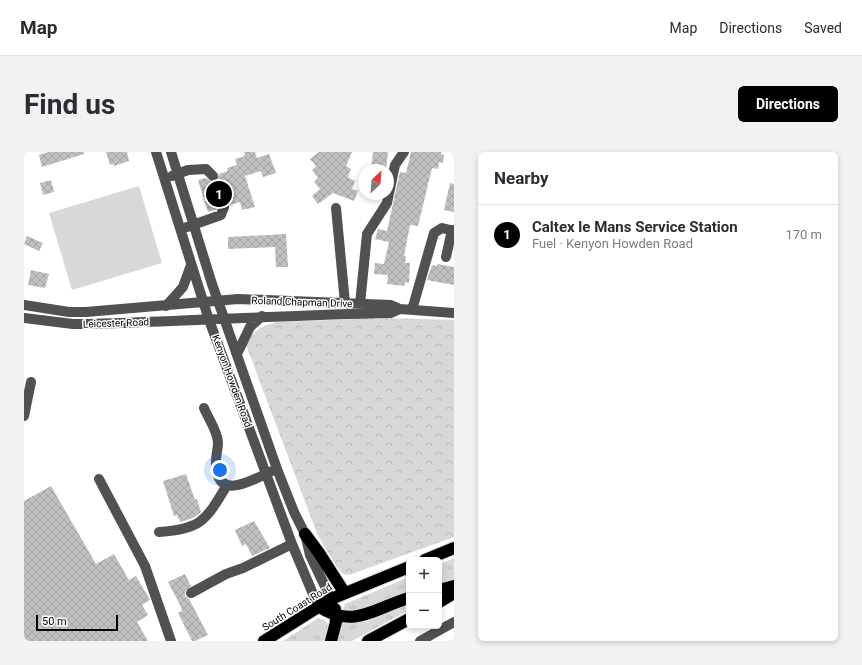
<!DOCTYPE html>
<html lang="en">
<head>
<meta charset="utf-8">
<style>
	:root { --surface:#fff; --page:#f2f2f3; --text:#2b2b33; --muted:#7c7c81; --line:#e1e1e2; --accent:#000 }
	body { margin:0; font-family:Roboto,sans-serif; background:var(--page); color:var(--text) }
	.controls { position:absolute; right:12px; bottom:12px; display:grid; overflow:hidden; border-radius:6px; box-shadow:0 2px 6px #0003 }
	.controls button { width:36px; height:36px; display:grid; place-items:center; padding:0; border:0; border-bottom:1px solid var(--line); background:var(--surface); color:var(--text); font:20px sans-serif }
	.compass { position:absolute; left:334px; top:12px; width:36px; height:36px; border-radius:50%; background:var(--surface); box-shadow:0 2px 6px #0003; rotate:25deg }
	.scale { position:absolute; left:12px; bottom:10px; width:82px; box-sizing:border-box; padding-left:4px; border:2px solid #000; border-top:0; font-size:11px; line-height:14px; white-space:nowrap; color:#000; -webkit-text-stroke:3px #fff; paint-order:stroke }
	.you { position:absolute; left:196px; top:318px; width:14px; height:14px; margin:-10px; border:3px solid #fff; border-radius:50%; background:#1a73e8; box-shadow:0 0 0 6px #1a73e833 }
	.badge { display:grid; place-items:center; width:26px; height:26px; border-radius:50%; background:var(--accent); color:#fff; font-size:13px; font-weight:700 }
	.pin { position:absolute; translate:-50% -50%; border:2px solid #fff; box-shadow:0 1px 4px #0006 }
	.list { margin:0; padding:0; list-style:none }
	h2 { display:flex; justify-content:space-between; align-items:center; height:52px; margin:0; padding:0 16px; font-size:17px }
	h2 small { font-size:13px; font-weight:400; color:var(--muted) }
	.list li { display:grid; grid-template-columns:26px 1fr auto; gap:12px; align-items:center; box-sizing:border-box; height:60px; padding:0 16px; border-top:1px solid var(--line) }
	.list b { display:block; font-size:15px; white-space:nowrap }
	.list p { margin:0; font-size:13px; white-space:nowrap; color:var(--muted) }
	.list em { font-size:13px; font-style:normal; color:var(--muted) }
	.map { position:relative; flex:none; width:430px; height:489px; overflow:hidden; border-radius:6px }
	header { display:flex; align-items:center; gap:24px; box-sizing:border-box; height:56px; padding:0 20px; background:var(--surface); border-bottom:1px solid var(--line) }
	header strong { font-size:19px }
	nav { display:flex; gap:22px; margin-inline-start:auto; font-size:14px }
	.intro { display:flex; align-items:center; justify-content:space-between; box-sizing:border-box; height:96px; padding:0 24px }
	h1 { margin:0; font-size:28px }
	.button { padding:10px 18px; border-radius:6px; background:var(--accent); color:#fff; font-size:14px; font-weight:700 }
	main { display:flex; gap:24px; padding:0 24px }
	aside { flex:1; background:var(--surface); border-radius:6px; box-shadow:0 2px 6px #0003 }
	.map>svg:first-child { display:block }
</style>
</head>
<body>
<header>
<strong>Map</strong>
<nav><a>Map</a><a>Directions</a><a>Saved</a></nav>
</header>
<div class="intro"><h1>Find us</h1><a class="button">Directions</a></div>
<main>
<div class="map">
<svg width="430" height="489" viewBox="0 0 430 489">
	<defs>
		<pattern id="grass-tufts" width="24" height="20" patternUnits="userSpaceOnUse"><rect width="24" height="20" fill="#d8d8d8"/><path d="M3 7l-1-3M5 7V3M7 7l1-3M15 17l-1-3M17 17v-4M19 17l1-3" fill="none" stroke="#b8b8b8"/></pattern>
		<pattern id="park-crowns" width="20" height="18" patternUnits="userSpaceOnUse"><rect width="20" height="18" fill="#d8d8d8"/><path d="M2 6a3 3 0 1 1 6 0M12 15a3 3 0 1 1 6 0" fill="none" stroke="#b8b8b8"/></pattern>
		<pattern id="building-cross-hatch" width="8" height="8" patternUnits="userSpaceOnUse"><rect width="8" height="8" fill="#c0c0c0"/><path d="M0 0l8 8M0 8l8-8" fill="none" stroke="#a3a3a3"/></pattern>
	</defs>
	<rect width="100%" height="100%" fill="#fff"/>
	<!-- grass -->
	<path fill="url(#grass-tufts)" d="M430,406V429L415,433V412Z
		M385,425V439L344,458L320,460L319,458L321,452Z
		M385,451V458L328,489H313L318,471L341,470Z
		M294,466C308,468 306,480 299,489H259Z"/>
	<!-- park -->
	<path fill="url(#park-crowns)" d="M363,166L430,168V385L325,423L319,422L313,415L294,384L222,193C231,177 236,175 253,170Z"/>
	<!-- pitch -->
	<path fill="#d8d8d8" d="M115,34L138,111L48,138L25,61Z"/>
	<!-- building -->
	<path fill="url(#building-cross-hatch)" d="M25,0H60V2L18,15L15,3Z
		M82,0H103L105,9L90,14V12L86,13Z
		M220,0H231L233,6L245,2L252,21L239,25L237,19L221,24L231,55L218,58L216,50L206,53L203,49H199L196,50L192,57L184,60L174,28L182,26L188,30L193,29L195,22L204,19L203,16L213,13L211,7L221,4Z
		M295,0H328L322,14L327,17L324,24L325,26L331,29L328,37L334,39L330,49L309,41L294,52L288,44L296,37L290,30L294,26L288,18L292,14L286,7Z
		M349,0H364L362,18H347Z
		M387,0H417V2L420,3L419,11L415,10L414,17L408,16L394,74L386,73L380,104H382L381,111H386L385,131L381,130L380,134L363,132L364,123L350,122L351,111L360,112L365,90L351,87L354,77L363,79L376,20L382,21Z
		M27,28L30,40L19,43L16,31Z
		M426,31L430,32V60L420,58Z
		M262,82L264,115H252L251,95L204,97V85Z
		M3,84L19,91L15,99L0,92Z
		M413,112L430,115V133L403,128L408,113L413,114Z
		M7,118L25,122L21,136L4,133Z
		M162,322L171,348L173,347L177,360L169,366L156,370L153,363L150,364L139,329Z
		M27,334L72,412L90,402L105,428L112,424L126,448L118,453L124,463L113,470L124,489H0V349Z
		M230,369L246,396L228,404L222,392L218,394L211,378Z
		M161,422L167,434L161,439V444L165,447L184,483L171,489H168L154,461L158,459L157,455L144,430Z"/>
	<g fill="none" stroke-linecap="round" stroke-linejoin="round">
		<!-- minor-tunnel -->
		<path stroke="#d9d9d9" stroke-width="10" stroke-dasharray="10 5" stroke-linecap="butt" d="M189,24L200,55"/>
		<defs>
			<path id="highway" d="M281,382L295,401L320,440
				M401,408L430,396
				M415,438L430,434
				M415,450L430,441
				M294,454C330,478 350,456 385,446
				M240,489L307,447L385,415
				M307,489L312,470L311,457
				M344,489L385,467"/>
		</defs>
		<!-- highway casing -->
		<use href="#highway" stroke="#dbdbdb" stroke-width="14"/>
		<!-- minor -->
		<path stroke="#515151" stroke-width="10" d="M132,0L185,168L268,392L294,454
			M147,0L188,132L253,317L270,360L281,382L286,403L307,447
			M148,24L164,18L182,17L189,24
			M312,56L321,151
			M163,75L197,63L200,55
			M422,105L428,78
			M336,152L343,82L363,51L371,13L380,0
			M0,153L45,160H62L214,147L367,153L376,157L430,161
			M142,154L159,135L167,113
			M388,158L410,81L418,76L430,79
			M0,166L49,172H66C166,169 266,163 367,161L376,157
			M213,202L226,175L238,164
			M180,256C184,266 193,278 194,290C194,298 191,306 192,314C195,350 230,327 248,319
			M0,264L7,230
			M75,327L121,414L147,489
			M135,380C178,377 182,368 203,333
			M167,441L202,422L219,416L268,392
			M396,489L430,470"/>
		<!-- highway -->
		<use href="#highway" stroke="#000" stroke-width="12"/>
	</g>
	<g text-anchor="middle" dominant-baseline="central" stroke-width="3" stroke-linejoin="round" paint-order="stroke">
		<!-- street labels -->
		<g font-size="10" fill="#000" stroke="#fff">
			<text transform="translate(278 150) rotate(2)">Roland Chapman Drive</text>
			<text transform="translate(92 171) rotate(-2)">Leicester Road</text>
			<text transform="translate(208 229) rotate(70)">Kenyon Howden Road</text>
			<text transform="translate(273 455) rotate(-32)">South Coast Road</text>
		</g>
	</g>
</svg>
<div class="controls">
<button>+</button>
<button>−</button>
</div>
<svg class="compass" viewBox="-18 -18 36 36"><path d="M0-13l5 13h-10z" fill="#e53935"/><path d="M0 13l5-13h-10z" fill="#7c7c81"/></svg>
<div class="scale">50 m</div>
<div class="you"></div>
<div class="pin badge" style="left:195px;top:42px">1</div>
</div>
<aside>
<h2>Nearby<small></small></h2>
<ul class="list">
<li><span class="badge">1</span><div><b>Caltex le Mans Service Station</b><p>Fuel · Kenyon Howden Road</p></div><em>170 m</em></li>
</ul>
</aside>
</main>
</body>
</html>
